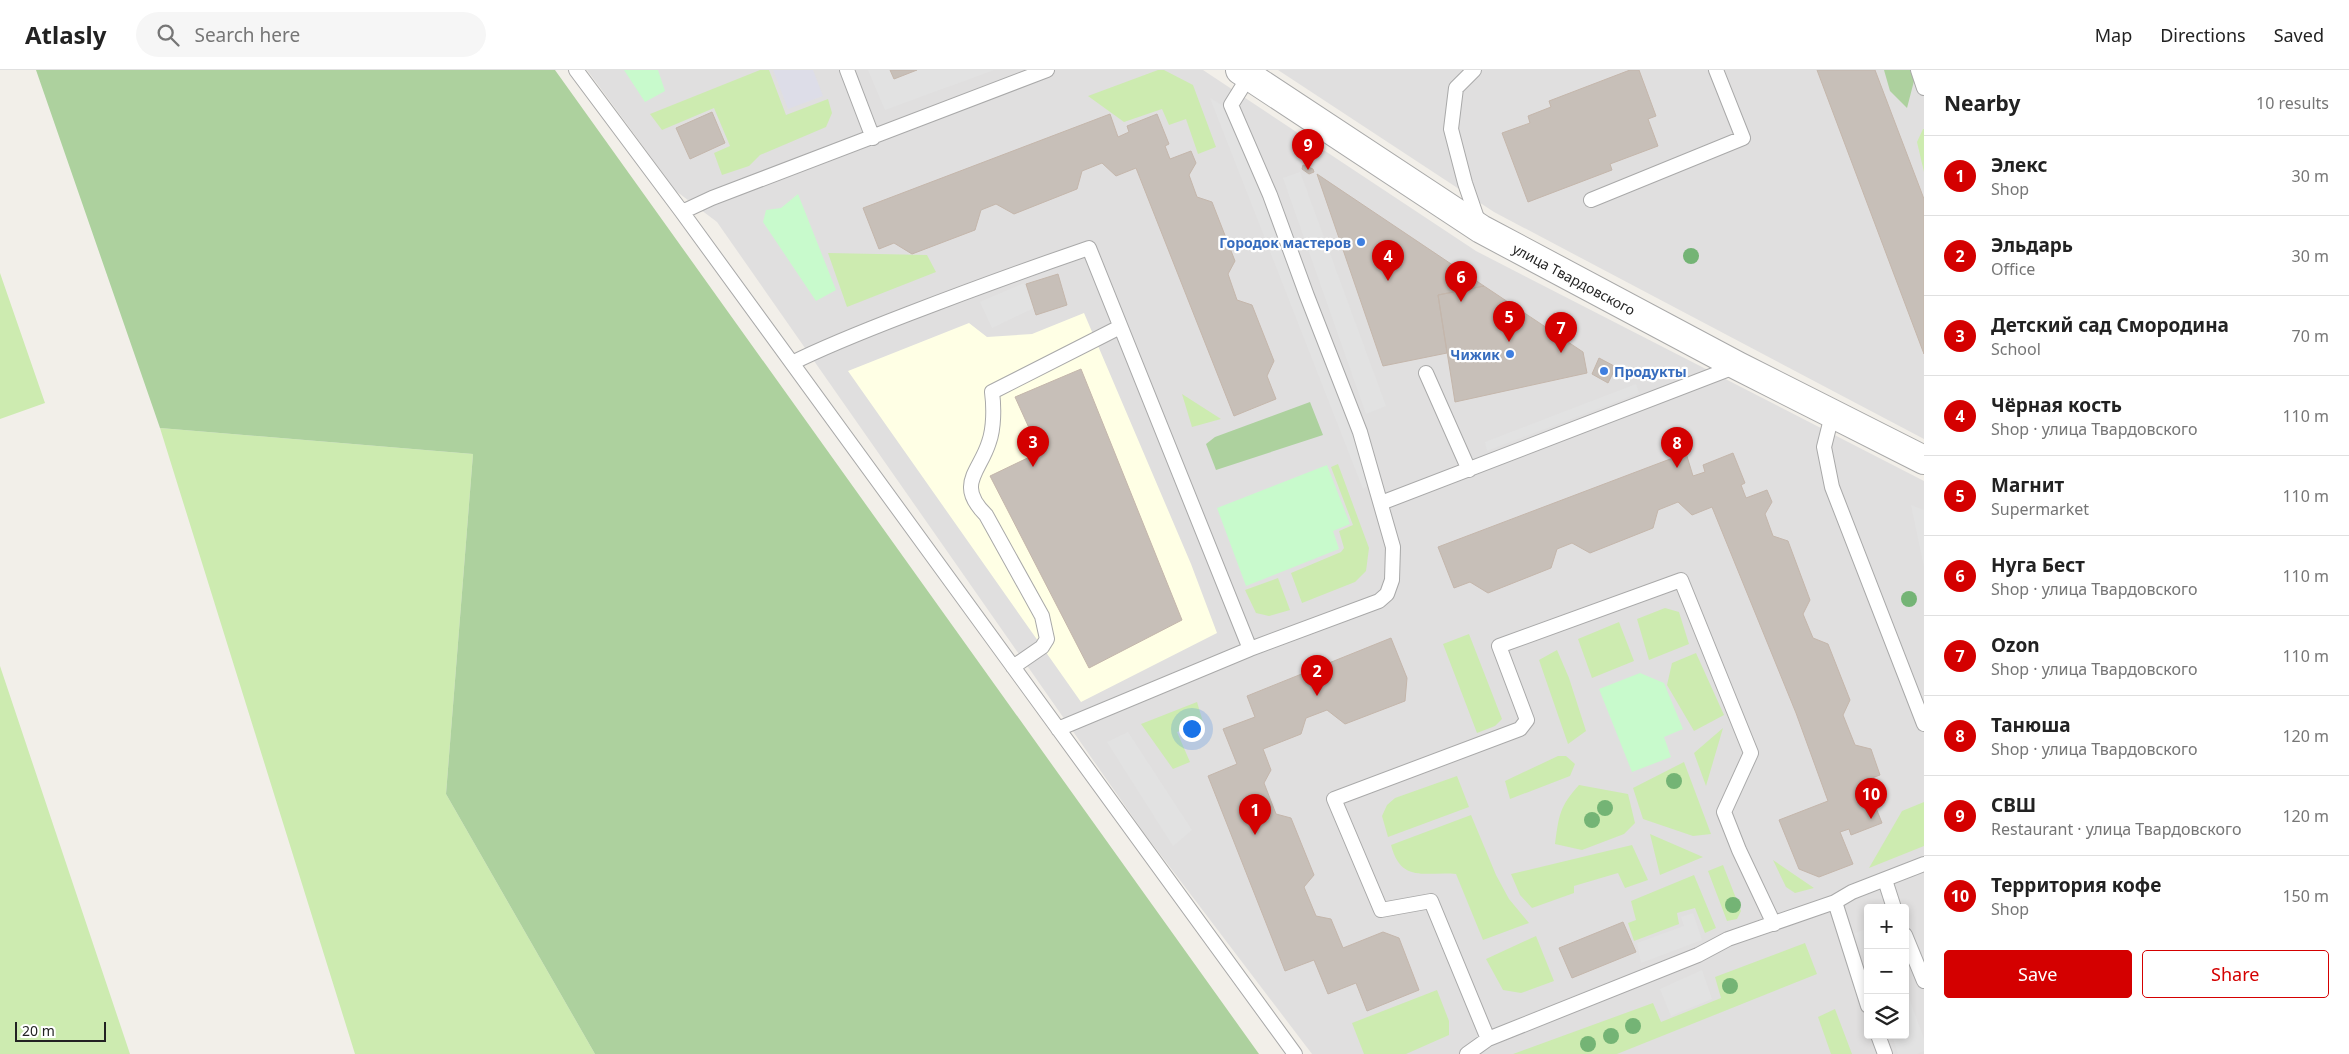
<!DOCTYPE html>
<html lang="en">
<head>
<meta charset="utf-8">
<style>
	:root { --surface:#fff; --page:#f6f6f6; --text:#222; --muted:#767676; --line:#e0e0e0; --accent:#d40000 }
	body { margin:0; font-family:"Noto Sans",sans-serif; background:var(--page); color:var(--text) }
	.controls { position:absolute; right:15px; bottom:15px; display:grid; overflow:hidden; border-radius:5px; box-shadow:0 2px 8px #0003 }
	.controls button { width:45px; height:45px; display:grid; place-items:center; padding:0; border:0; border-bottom:1px solid var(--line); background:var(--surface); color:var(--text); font:25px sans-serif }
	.scale { position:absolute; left:15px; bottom:12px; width:91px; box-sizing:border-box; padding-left:5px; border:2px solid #222; border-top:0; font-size:14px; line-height:18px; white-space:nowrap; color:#222; -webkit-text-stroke:4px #fff; paint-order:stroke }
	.you { position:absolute; left:1191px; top:658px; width:18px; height:18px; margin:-12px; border:4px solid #fff; border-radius:50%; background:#1a73e8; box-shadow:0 0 0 8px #1a73e833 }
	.badge { display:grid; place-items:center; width:32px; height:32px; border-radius:50%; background:var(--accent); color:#fff; font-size:16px; font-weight:700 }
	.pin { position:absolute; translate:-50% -41px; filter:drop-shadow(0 1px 2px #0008) }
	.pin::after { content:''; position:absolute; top:26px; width:18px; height:15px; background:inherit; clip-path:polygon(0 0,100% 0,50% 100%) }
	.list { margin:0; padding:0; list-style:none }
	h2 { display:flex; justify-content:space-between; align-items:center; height:65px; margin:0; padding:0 20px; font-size:21px }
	h2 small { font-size:16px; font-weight:400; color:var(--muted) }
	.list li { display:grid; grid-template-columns:32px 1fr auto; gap:15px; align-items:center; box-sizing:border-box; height:80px; padding:0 20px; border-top:1px solid var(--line) }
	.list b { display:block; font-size:19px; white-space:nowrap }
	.list p { margin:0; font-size:16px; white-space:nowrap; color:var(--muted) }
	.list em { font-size:16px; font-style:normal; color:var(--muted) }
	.actions { display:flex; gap:10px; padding:15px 20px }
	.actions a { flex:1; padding:11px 0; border:1px solid var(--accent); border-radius:5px; text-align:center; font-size:18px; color:var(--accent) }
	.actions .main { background:var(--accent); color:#fff }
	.icon { flex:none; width:28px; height:28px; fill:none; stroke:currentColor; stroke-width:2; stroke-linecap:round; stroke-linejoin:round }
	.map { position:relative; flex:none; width:1924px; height:984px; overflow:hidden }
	header { display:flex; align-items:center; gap:30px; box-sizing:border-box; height:70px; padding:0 25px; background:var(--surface); border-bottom:1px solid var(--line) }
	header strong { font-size:24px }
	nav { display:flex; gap:28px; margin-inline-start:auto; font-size:18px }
	.search { width:350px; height:45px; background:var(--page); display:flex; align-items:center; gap:12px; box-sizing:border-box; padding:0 18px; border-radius:28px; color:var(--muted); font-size:19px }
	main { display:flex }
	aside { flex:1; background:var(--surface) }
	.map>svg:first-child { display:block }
</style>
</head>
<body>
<header>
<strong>Atlasly</strong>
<div class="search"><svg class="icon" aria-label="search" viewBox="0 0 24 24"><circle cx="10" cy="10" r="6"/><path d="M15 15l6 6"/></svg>Search here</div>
<nav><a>Map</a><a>Directions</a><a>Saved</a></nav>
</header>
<main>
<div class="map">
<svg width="1924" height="984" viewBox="0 0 1924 984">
	<rect width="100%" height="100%" fill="#f2efe9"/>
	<!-- residential -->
	<path fill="#e0dfdf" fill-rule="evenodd" d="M587,0H1203L1476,181L1924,411V984H1312L1144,763L717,152L676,121ZM1868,838H1905V965H1868Z
		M1278,0H1924V369L1494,142Z"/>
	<!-- education -->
	<path fill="#ffffe5" d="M1084,243L1191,494L1217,563L1081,632L848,301L969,253L987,267L1032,264Z"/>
	<!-- grass -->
	<path fill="#cdebb0" d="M760,0H769L786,45L828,29L832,43L826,57L760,85L749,96L722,105L714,83L730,76L714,38L662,60L650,44Z
		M1158,0H1164L1193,15L1216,77L1198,84L1186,49L1169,55L1162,39L1124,52L1088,26Z
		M1923,59H1924V102L1917,72Z
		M828,183L927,185L936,202L847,237Z
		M0,203L45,333L0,349Z
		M1182,324L1221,349L1192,357Z
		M160,358L473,384L446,724L595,984H355Z
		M1338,394L1369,478L1366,501L1355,512L1302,533L1291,503L1341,482L1344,478L1339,461L1353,455L1331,397Z
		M1278,508L1290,540L1269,546L1256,543L1245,520Z
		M1665,538L1679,542L1689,574L1649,590L1637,549Z
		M1619,552L1634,591L1592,608L1578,569Z
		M1469,564L1502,649L1495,656L1477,663L1443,574Z
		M1557,580L1569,608L1586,661L1568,674L1539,590Z
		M1696,583L1724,645L1694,661L1667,615L1672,593Z
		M0,596L130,984H0Z
		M1197,632L1203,652L1177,662L1190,692L1173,699L1141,654Z
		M1723,658L1706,716L1694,683Z
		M1558,686H1566L1575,694L1570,706L1510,729L1505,711Z
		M1684,692L1711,764L1693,766L1643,749L1633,718Z
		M1457,706L1469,737L1388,767L1382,746L1387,735L1395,728Z
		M1579,715L1628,724L1635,753L1624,764L1582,780L1555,774C1559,746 1559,737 1579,715Z
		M1924,732V776L1869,798L1902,741Z
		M1471,745L1496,805L1509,829L1529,853L1483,870L1456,804C1426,801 1401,814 1391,775Z
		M1650,764L1703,787L1660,805Z
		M1632,775L1648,810L1625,818L1618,803L1574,816V823L1532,838L1520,825L1511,804Z
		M1773,790L1814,818L1795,823L1786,817Z
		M1723,795L1741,841L1737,849L1727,851L1708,801Z
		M1694,805L1716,858L1705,863L1695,838L1677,843L1679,854L1634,871L1628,853L1636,850L1631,831Z
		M1536,866L1554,911L1521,923L1503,920L1486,889Z
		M1805,873L1817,904L1617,984H1513L1653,933L1661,952L1721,928L1715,907Z
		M1437,920L1449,951V965L1406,984H1364L1352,953Z
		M1835,939L1852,984H1831L1818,947Z"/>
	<!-- forest -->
	<path fill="#add19e" d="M36,0H555L1259,984H595L446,724L473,384L160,358Z
		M1884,0H1910L1914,11L1907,38L1890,21Z
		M1310,332L1323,365L1216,400L1206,374L1215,367Z"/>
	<!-- park -->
	<path fill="#c8facc" d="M624,0H658L665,21L645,32Z
		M798,124L836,220L816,231L763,152L766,140L781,138Z
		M1327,395L1350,454L1333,461L1339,479L1246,516L1217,438Z
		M1640,603L1664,613L1683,659L1664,667L1671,687L1632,702L1599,619Z"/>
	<!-- parking -->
	<path fill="#e2e2e2" d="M868,0H994L885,40Z
		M1210,28L1225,37L1245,83L1360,374L1372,413L1363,419Z
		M1300,102L1386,336L1366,344L1283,108Z
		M1024,213L1034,238L992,258L980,232Z
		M1636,314L1639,323L1487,381L1485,372Z
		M1911,435L1924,440V497Z
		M1128,662L1192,760L1173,776L1107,672Z
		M1693,843L1702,870L1641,893L1637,873L1684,856L1681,847Z
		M1868,858V899L1855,863Z
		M1702,900L1712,929L1671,946L1660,919Z
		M1905,917L1924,969V981L1917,984H1898L1892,965H1905Z"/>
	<!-- plaza -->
	<path fill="#dddde8" d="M773,0H813L823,26L788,39Z"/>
	<!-- building -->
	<path fill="#c7bfb8" stroke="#c4b6ab" d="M890,0H917L894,9Z
		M1630,0H1639L1656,46L1648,49L1658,76L1610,94L1612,100L1528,132L1502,63L1530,53L1528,46L1551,37L1549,31Z
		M1817,0H1875L1924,129V284Z
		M712,42L725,73L690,89L676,58Z
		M1110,44L1118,67L1129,62L1127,56L1157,44L1169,74L1165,76L1170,89L1191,81L1196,93L1189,105L1197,127L1212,132L1235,191L1228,204L1237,230L1252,235L1274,291L1267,306L1276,329L1234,346L1136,98L1116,106L1102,93L1082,101L1077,119L1014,144L996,134L981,140L975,160L912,184L894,173L879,179L863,138Z
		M1303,95L1313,99L1314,102L1309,104L1302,99Z
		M1317,104L1484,216L1438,225L1447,283L1383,296Z
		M1058,204L1067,235L1036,245L1026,214Z
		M1484,216L1583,282L1587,303L1455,332L1438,225Z
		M1554,243L1574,256L1568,266L1548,254Z
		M1599,288L1616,297L1608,313L1592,304Z
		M1081,299L1182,550L1089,598L990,406L1040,382L1015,327Z
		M1686,383L1693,406L1705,402L1703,395L1733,383L1745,413L1741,415L1746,428L1767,420L1772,432L1765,444L1773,466L1788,471L1810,530L1803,544L1813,568L1828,574L1850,630L1843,645L1855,675L1871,679L1880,705L1861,712L1866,724L1870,723L1882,753L1851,765L1849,759L1840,762L1853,794L1819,807L1799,799L1779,750L1828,731L1796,643L1712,437L1692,445L1678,432L1658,440L1653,458L1590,483L1572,473L1557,479L1551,498L1488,523L1470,512L1454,518L1438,477Z
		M1391,568L1407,608L1405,631L1345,654L1327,640L1306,648L1301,664L1263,679L1271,700L1264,713L1276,744L1291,748L1314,805L1304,817L1316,846L1331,849L1343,878L1383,862L1399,868L1419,920L1367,941L1356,913L1328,924L1314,890L1285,901L1208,706L1237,694L1223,659L1255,647L1247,626Z
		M1623,852L1636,882L1572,908L1559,878Z"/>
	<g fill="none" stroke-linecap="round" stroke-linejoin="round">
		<defs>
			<path id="service" d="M576,0L682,142L1295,984
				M847,0L873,68
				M1474,0L1456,18L1451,59L1465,113L1479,154
				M1918,0L1924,18
				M1591,130L1743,68L1716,0
				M682,142L712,128L1047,0
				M792,293C830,274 869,259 908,244C968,221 1028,199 1089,178L1250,579
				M1426,303L1469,400
				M1832,345L1824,377L1832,417L1924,654
				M1381,433L1737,296
				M1013,597L1042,577L1047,569L1042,546L986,445C955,414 980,402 989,372C994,358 994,337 992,322L1120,257
				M1058,659L1250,579L1379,531L1387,524L1392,510L1393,477L1360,362L1307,226L1270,125L1231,35L1249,6
				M1885,810L1894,838
				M1835,832L1868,936
				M1905,865L1924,911
				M1878,965L1885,984
				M1488,969L1431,831L1381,840L1334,729L1520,659L1527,650L1499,576L1681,510L1751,683L1724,742L1739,780L1774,854
				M1467,984L1488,969L1698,885L1728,869L1835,832L1852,822L1924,794"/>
			<path id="tertiary" d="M1240,0L1481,159L1738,296L1924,390"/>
		</defs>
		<!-- service casing -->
		<use href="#service" stroke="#a9a9a9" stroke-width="16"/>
		<!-- tertiary casing -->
		<use href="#tertiary" stroke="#a9a9a9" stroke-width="30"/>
		<!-- service -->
		<use href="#service" stroke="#fff" stroke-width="14"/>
		<!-- tertiary -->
		<use href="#tertiary" stroke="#fff" stroke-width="28"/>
	</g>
	<!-- trees -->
	<g fill="#74b475">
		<circle cx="1691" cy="186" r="8"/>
		<circle cx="1909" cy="529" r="8"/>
		<circle cx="1674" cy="711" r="8"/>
		<circle cx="1605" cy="738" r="8"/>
		<circle cx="1592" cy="750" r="8"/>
		<circle cx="1733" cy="835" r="8"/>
		<circle cx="1730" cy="916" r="8"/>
		<circle cx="1633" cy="956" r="8"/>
		<circle cx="1611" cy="966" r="8"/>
		<circle cx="1588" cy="974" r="8"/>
	</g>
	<!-- markers -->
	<g fill="#3f7fe0" stroke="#fff" stroke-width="2">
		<circle cx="1361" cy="172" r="5"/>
		<circle cx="1510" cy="284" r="5"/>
		<circle cx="1604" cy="301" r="5"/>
	</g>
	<g text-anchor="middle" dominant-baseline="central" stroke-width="4.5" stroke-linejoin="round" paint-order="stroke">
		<!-- shop labels -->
		<g font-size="14" font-weight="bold" fill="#366cbe" stroke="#fff" text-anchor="end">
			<text x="1351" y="172">Городок мастеров</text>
			<text x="1500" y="284">Чижик</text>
			<text x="1614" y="301" text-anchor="start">Продукты</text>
		</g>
		<!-- street labels -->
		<g font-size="14" fill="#222" stroke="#fff">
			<text transform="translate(1574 209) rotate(28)">улица Твардовского</text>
		</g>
	</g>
</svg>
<div class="controls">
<button>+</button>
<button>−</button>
<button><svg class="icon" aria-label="layers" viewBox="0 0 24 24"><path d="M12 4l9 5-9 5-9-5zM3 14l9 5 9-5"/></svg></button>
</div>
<div class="scale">20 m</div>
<div class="you"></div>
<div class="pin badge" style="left:1255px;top:765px">1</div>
<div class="pin badge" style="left:1317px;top:626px">2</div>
<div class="pin badge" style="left:1033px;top:397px">3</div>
<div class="pin badge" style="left:1388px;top:211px">4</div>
<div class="pin badge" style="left:1509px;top:272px">5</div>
<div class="pin badge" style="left:1461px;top:232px">6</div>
<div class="pin badge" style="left:1561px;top:283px">7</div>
<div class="pin badge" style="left:1677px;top:398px">8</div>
<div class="pin badge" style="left:1308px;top:100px">9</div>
<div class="pin badge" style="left:1871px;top:749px">10</div>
</div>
<aside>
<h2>Nearby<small>10 results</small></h2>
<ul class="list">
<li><span class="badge">1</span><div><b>Элекс</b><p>Shop</p></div><em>30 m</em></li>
<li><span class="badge">2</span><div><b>Эльдарь</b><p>Office</p></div><em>30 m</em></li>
<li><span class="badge">3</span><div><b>Детский сад Смородина</b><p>School</p></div><em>70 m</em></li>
<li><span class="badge">4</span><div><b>Чёрная кость</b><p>Shop · улица Твардовского</p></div><em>110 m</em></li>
<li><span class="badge">5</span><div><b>Магнит</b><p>Supermarket</p></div><em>110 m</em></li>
<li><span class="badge">6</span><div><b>Нуга Бест</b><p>Shop · улица Твардовского</p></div><em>110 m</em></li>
<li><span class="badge">7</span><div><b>Ozon</b><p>Shop · улица Твардовского</p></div><em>110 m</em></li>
<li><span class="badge">8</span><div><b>Танюша</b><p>Shop · улица Твардовского</p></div><em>120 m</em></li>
<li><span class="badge">9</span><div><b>СВШ</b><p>Restaurant · улица Твардовского</p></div><em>120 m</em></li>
<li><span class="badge">10</span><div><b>Территория кофе</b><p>Shop</p></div><em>150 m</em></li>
</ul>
<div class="actions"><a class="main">Save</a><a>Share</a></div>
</aside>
</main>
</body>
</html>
